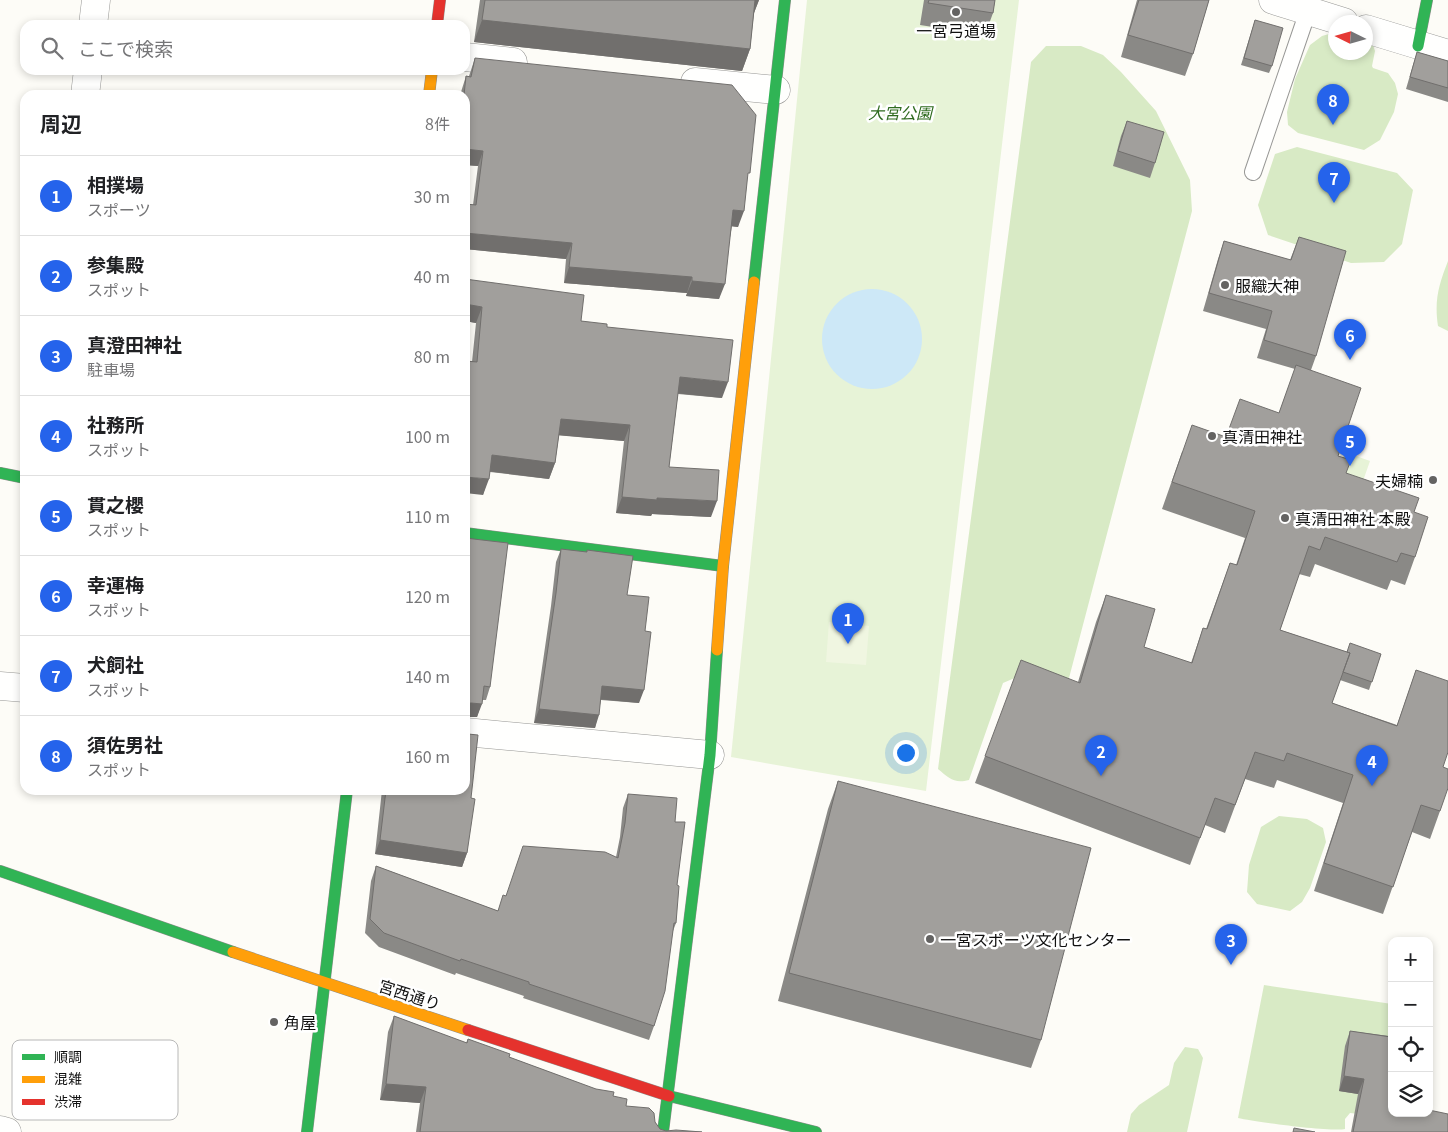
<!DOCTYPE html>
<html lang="ja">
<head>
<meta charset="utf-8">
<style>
	:root { --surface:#fff; --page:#f6f6f6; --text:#202124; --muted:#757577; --line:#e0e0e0; --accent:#2563eb }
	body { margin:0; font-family:Georgia,"Noto Sans JP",serif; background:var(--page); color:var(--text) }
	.controls { position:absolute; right:15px; bottom:15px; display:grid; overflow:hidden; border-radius:10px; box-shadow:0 2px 8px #0003 }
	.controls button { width:45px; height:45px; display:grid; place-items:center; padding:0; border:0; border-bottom:1px solid var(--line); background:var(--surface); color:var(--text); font:25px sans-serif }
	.compass { position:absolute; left:1328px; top:15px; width:45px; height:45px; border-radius:50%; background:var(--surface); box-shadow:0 2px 8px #0003; rotate:275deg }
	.you { position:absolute; left:905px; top:752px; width:18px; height:18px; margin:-12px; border:4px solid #fff; border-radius:50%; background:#1a73e8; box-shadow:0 0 0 8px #1a73e833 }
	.badge { display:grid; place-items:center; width:32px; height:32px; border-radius:50%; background:var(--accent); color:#fff; font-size:16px; font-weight:700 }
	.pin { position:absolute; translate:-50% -41px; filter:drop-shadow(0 1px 2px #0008) }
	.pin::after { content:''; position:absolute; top:26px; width:18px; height:15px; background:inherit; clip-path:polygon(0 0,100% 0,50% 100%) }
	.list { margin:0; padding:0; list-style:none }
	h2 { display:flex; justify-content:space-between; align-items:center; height:65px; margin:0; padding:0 20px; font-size:21px }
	h2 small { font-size:16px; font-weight:400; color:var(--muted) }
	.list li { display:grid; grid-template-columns:32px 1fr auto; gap:15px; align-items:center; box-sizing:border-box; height:80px; padding:0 20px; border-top:1px solid var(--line) }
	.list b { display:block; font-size:19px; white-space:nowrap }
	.list p { margin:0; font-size:16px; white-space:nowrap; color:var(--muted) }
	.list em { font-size:16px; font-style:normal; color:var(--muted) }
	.icon { flex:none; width:28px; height:28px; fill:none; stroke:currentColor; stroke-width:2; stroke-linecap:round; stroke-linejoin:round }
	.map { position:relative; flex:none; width:1448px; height:1132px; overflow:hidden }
	.search { position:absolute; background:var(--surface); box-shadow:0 2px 8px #0003; left:20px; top:20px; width:450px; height:55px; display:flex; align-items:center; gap:12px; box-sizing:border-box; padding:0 18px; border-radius:15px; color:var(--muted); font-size:19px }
	.panel { position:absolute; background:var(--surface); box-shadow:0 2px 8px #0003; left:20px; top:90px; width:450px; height:705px; border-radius:15px }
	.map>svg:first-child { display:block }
</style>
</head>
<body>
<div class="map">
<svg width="1448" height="1132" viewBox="0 0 1448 1132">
	<rect width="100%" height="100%" fill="#fdfcf7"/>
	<!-- green -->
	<path fill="#e7f3d7" d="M807,0H1019L926,791L731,757Z
		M1345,452L1370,461L1357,498L1336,480Z"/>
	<!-- forest -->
	<path fill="#d8eac5" d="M1329,34L1335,35L1336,52H1366V43L1373,45L1375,51L1372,66L1373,68L1388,73L1395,83L1398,94L1394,112L1380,140L1364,150L1298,133L1288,125L1287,112L1295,79L1310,45L1322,36Z
		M1046,46H1081L1103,55L1121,72L1156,111L1190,180L1192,211L1069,678L1051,687L1017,677L1003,683L969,780C954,784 949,778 938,769L1031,62Z
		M1297,147L1397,173L1413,190L1402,244L1384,262L1351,263L1268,235L1258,205L1275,154Z
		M1448,261V331L1438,326C1434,300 1439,284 1448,261Z
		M1279,816L1307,819L1323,828L1326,842L1310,888L1302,902L1290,911L1257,904L1247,892L1249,865L1261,827Z
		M1264,985L1392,1004V1113L1411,1120L1350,1113L1345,1119V1129C1332,1132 1256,1122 1238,1118Z
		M1185,1047L1198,1049L1203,1058L1187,1132H1127L1131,1114L1139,1105L1169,1085L1174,1063Z"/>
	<!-- pitch -->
	<path fill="#f0f6e1" d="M829,622L869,626L866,665L826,662Z"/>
	<!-- water -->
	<path fill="#cde8f7" d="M822 339a50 50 0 1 1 100 0a50 50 0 1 1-100 0Z"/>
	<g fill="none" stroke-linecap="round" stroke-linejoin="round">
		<defs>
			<path id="lane" d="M1253,172L1308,11"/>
			<path id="street" d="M1273,0L1344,22
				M93,25L96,0
				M1366,29L1448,54
				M465,57L513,62
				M695,82L776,90
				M85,95L88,70
				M0,686L25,688
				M465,732L710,755
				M0,1130L7,1132"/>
			<path id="fast" d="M1418,46L1427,0
				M754,282L785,0
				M0,473L25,478
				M465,533L723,566
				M0,871L233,952
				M669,1096L816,1132
				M307,1132L347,790
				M663,1132L710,755L717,650"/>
			<path id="slow" d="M429,95L432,70
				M717,650L723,566L754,282
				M233,952L468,1030"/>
			<path id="jam" d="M437,25L440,0
				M468,1030L669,1096"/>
		</defs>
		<!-- lane casing -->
		<use href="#lane" stroke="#979795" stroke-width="18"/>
		<!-- street casing -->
		<use href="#street" stroke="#979795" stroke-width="29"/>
		<!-- fast casing -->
		<use href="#fast" stroke="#8e8d8b" stroke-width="12"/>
		<!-- slow casing -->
		<use href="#slow" stroke="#8e8d8b" stroke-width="12"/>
		<!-- jam casing -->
		<use href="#jam" stroke="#8e8d8b" stroke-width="12"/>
		<!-- lane -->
		<use href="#lane" stroke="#fffffe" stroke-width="16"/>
		<!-- street -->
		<use href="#street" stroke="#fffffe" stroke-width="28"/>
		<!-- fast -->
		<use href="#fast" stroke="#30b455" stroke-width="11"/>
		<!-- slow -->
		<use href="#slow" stroke="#ff9f0a" stroke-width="11"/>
		<!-- jam -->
		<use href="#jam" stroke="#e5322d" stroke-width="11"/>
	</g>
	<!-- wall -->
	<path fill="#8a8986" d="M480,0H759L754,13L750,49L742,71L474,42Z
		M924,0H995L993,13L985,35L920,25Z
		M1137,0H1209L1193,54L1185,76L1121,57Z
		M1255,20L1272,66L1269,73L1241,65Z
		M1417,52L1448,61V102L1406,89L1413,65Z
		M475,58L747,182L738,227L732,226L719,299L686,296L687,293L564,283L566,259L465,249V204L473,205L478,166L465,165V95H460L461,92L466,76H469Z
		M1127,121L1155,163L1150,178L1113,166L1121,136Z
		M1299,237L1316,356L1311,370L1338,456L1346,473L1414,512L1415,557L1405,585L1391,580L1387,590L1315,564L1310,577L1299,574L1280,630L1347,652L1381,654L1369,690L1340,680L1332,703L1397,725L1416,670L1443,767L1440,811L1430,839L1412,832L1383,914L1314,891L1343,803L1277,780L1274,788L1245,779L1225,833L1205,825L1190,865L975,783L985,756L1078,682L1096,622L1106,595L1144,647L1191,663L1203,628L1206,629L1230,563L1236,565L1245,538L1162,509L1182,452L1226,437L1279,413L1295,369L1257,358L1266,329L1203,311L1218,259L1224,241L1290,260Z
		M465,279L581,321L607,327L722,398L678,394L669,467L711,517L652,514L651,516L616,513L624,441L559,435L555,463L549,479L490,472L483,495L472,362L476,323L465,321Z
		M465,538L490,687L486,700H482L477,717H465Z
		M561,549L627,595L645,631L639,703L601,700L595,728L534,723L551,606L556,562Z
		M838,781L1041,1040L1031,1068L778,1001L828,809Z
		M382,790H465L471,798L467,853L462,867L375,854Z
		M628,794L675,822L677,885L676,923L673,931L654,1026L649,1040L523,998L524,996L456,973L455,975L379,947L365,933L371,881L376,866L498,911L505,896L616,857L620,837L623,808Z
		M394,1016L466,1043L468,1039L509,1057L613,1096L626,1106L655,1122L660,1129L666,1131L702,1132H416L420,1103L380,1100L388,1032Z
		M1392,1030V1113L1448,1132H1351L1358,1094L1339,1091L1345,1046L1350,1031L1389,1036Z"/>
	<!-- shaded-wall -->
	<path fill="#716f6d" d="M754,0H759L752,18Z
		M482,20L750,49L742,71L474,42Z
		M465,149L483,151L478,166L465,165Z
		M733,210L744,211L738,227L728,226Z
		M465,233L572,243L566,259L465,249Z
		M569,267L692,277L687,293L564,283Z
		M692,281L725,284L719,299L686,296Z
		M465,304L482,307L476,323L465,321Z
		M680,377L728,382L722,398L674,393Z
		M561,419L630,425L624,441L555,435Z
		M492,455L555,463L549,479L486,471Z
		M465,477L489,479L483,495L465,493Z
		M622,497L657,498L717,501L711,517L652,514L651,516L616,513Z
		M602,686L644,690L639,703L597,699Z
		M471,703L482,704L477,717H465V704Z
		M539,709L599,715L595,728L534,723Z
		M380,840L467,853L462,867L375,854Z
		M1344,1076L1364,1079L1358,1094L1339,1091Z
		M386,1084L426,1087L420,1103L380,1100Z"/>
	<!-- building -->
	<path fill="#a19f9c" stroke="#716f6d" d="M485,0H755L750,49L482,20Z
		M929,0H995L993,13L928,3Z
		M1139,0H1209L1193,54L1128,35Z
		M1255,20L1283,28L1272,66L1244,58Z
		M1417,52L1448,61V88L1410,77Z
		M475,58L732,85L756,115L750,173H748L744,211L733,210L725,284L692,281V277L569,267L572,243L465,233V204L476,205L483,151L465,149V95H464L466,76L471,77Z
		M1127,121L1164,132L1155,163L1118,151Z
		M1299,237L1346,251L1316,356L1264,340L1272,311L1209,293L1224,241L1291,260Z
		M465,279L584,295L581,321L607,324V327L733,340L728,382L680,377L669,467L719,470L717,501L657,498V500L622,497L630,425L561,419L555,463L492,455L489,479L465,477V361L477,362L482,307L465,304Z
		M1296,365L1361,388L1338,456L1351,460L1346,473L1419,498L1414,512L1428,517L1415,557L1401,553L1397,562L1325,537L1320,550L1309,546L1280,630L1350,653L1332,703L1397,726L1416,670L1448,681V752L1443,767L1448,769V788L1440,811L1421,805L1393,887L1324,863L1353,775L1287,753L1284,761L1255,752L1235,805L1215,798L1200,838L985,756L1021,660L1080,683L1106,595L1155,609L1144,647L1192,663L1203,628L1207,629L1230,563L1237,565L1255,511L1172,482L1192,425L1226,437L1240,399L1279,413Z
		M465,538L508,543L490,687L484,686L482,704L471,703L465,704V646L467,621H465Z
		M561,549L587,552V550L633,556L627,595L649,597L645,631L651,632L644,690L602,686L599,715L539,709L556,593Z
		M1350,643L1381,654L1372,682L1343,672L1350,653L1347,652Z
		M465,733L468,734L478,735L471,798L475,799L467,853L380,840L386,790H465Z
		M838,781L1091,848L1041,1040L789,973Z
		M628,794L677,798L675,822H685L677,885L679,886L676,923H674L665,991L654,1026L529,984V982L461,959L460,961L384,933L370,919L376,866L498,911L503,895L506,896L523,846L605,852L618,858L625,823Z
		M394,1016L467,1043L468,1039L510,1054L509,1057L596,1089L614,1092L613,1096L627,1099L626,1106L649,1108L654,1113L655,1122L660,1129L666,1131L676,1130L702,1132H420L426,1087L386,1084Z
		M1350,1031L1391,1037L1392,1034V1113H1429V1110L1448,1114V1132H1353L1364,1079L1344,1076Z
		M1294,1128L1315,1132H1293Z"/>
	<!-- markers -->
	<g fill="#646362" stroke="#fff" stroke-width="2">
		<circle cx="956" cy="12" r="5"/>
		<circle cx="1225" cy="285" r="5"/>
		<circle cx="1212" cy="436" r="5"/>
		<circle cx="1433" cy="480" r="5"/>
		<circle cx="1285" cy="518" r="5"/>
		<circle cx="930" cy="939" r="5"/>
		<circle cx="274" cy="1022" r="5"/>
	</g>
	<g text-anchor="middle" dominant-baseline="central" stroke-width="5" stroke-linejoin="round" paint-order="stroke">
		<!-- poi labels -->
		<g font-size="16" fill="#111" stroke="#fff" text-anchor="start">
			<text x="956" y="30" text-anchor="middle">一宮弓道場</text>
			<text x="1235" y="285">服織大神</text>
			<text x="1222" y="436">真清田神社</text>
			<text x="1423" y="480" text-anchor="end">夫婦楠</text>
			<text x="1295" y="518">真清田神社 本殿</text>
			<text x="940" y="939">一宮スポーツ文化センター</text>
			<text x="284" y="1022">角屋</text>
		</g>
		<!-- park labels -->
		<g font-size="16" font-style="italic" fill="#2f6b1f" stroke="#fff">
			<text x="900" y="112">大宮公園</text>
		</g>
		<!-- street labels -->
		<g font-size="16" fill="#111" stroke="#fff">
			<text transform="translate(410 994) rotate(18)">宮西通り</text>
		</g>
	</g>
	<!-- legend -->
	<rect x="12" y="1040" width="166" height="80" rx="8" fill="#fff" stroke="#b8b8b8" stroke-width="1"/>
	<rect x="22" y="1054" width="23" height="6" fill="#30b455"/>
	<rect x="22" y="1076" width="23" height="7" fill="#ff9f0a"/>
	<rect x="22" y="1099" width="23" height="6" fill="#e5322d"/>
	<g font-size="14" fill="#111">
		<text x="54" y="1062">順調</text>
		<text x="54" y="1084">混雑</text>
		<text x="54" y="1107">渋滞</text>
	</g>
</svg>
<div class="controls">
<button>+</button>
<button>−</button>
<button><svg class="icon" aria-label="locate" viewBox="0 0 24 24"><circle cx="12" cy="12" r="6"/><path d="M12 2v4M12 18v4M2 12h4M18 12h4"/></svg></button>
<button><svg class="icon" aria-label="layers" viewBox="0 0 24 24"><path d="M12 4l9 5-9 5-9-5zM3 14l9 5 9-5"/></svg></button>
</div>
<svg class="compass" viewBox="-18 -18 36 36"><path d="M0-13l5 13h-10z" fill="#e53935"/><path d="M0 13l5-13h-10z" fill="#757577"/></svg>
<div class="you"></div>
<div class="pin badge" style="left:848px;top:644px">1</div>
<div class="pin badge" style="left:1101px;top:776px">2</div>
<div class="pin badge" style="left:1231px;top:965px">3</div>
<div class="pin badge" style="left:1372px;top:786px">4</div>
<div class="pin badge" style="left:1350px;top:466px">5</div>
<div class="pin badge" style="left:1350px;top:360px">6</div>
<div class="pin badge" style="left:1334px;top:203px">7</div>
<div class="pin badge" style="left:1333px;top:125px">8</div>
<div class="search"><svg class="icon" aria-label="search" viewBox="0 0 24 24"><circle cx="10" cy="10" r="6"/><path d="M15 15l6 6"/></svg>ここで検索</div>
<section class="panel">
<h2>周辺<small>8件</small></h2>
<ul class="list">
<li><span class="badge">1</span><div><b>相撲場</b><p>スポーツ</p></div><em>30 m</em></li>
<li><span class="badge">2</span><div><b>参集殿</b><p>スポット</p></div><em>40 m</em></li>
<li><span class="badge">3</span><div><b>真澄田神社</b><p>駐車場</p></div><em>80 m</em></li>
<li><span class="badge">4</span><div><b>社務所</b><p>スポット</p></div><em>100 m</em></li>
<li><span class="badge">5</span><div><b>貫之櫻</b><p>スポット</p></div><em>110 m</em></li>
<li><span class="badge">6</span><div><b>幸運梅</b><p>スポット</p></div><em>120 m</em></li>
<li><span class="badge">7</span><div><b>犬飼社</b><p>スポット</p></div><em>140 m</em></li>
<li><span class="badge">8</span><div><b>須佐男社</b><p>スポット</p></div><em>160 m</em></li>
</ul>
</section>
</div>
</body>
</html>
